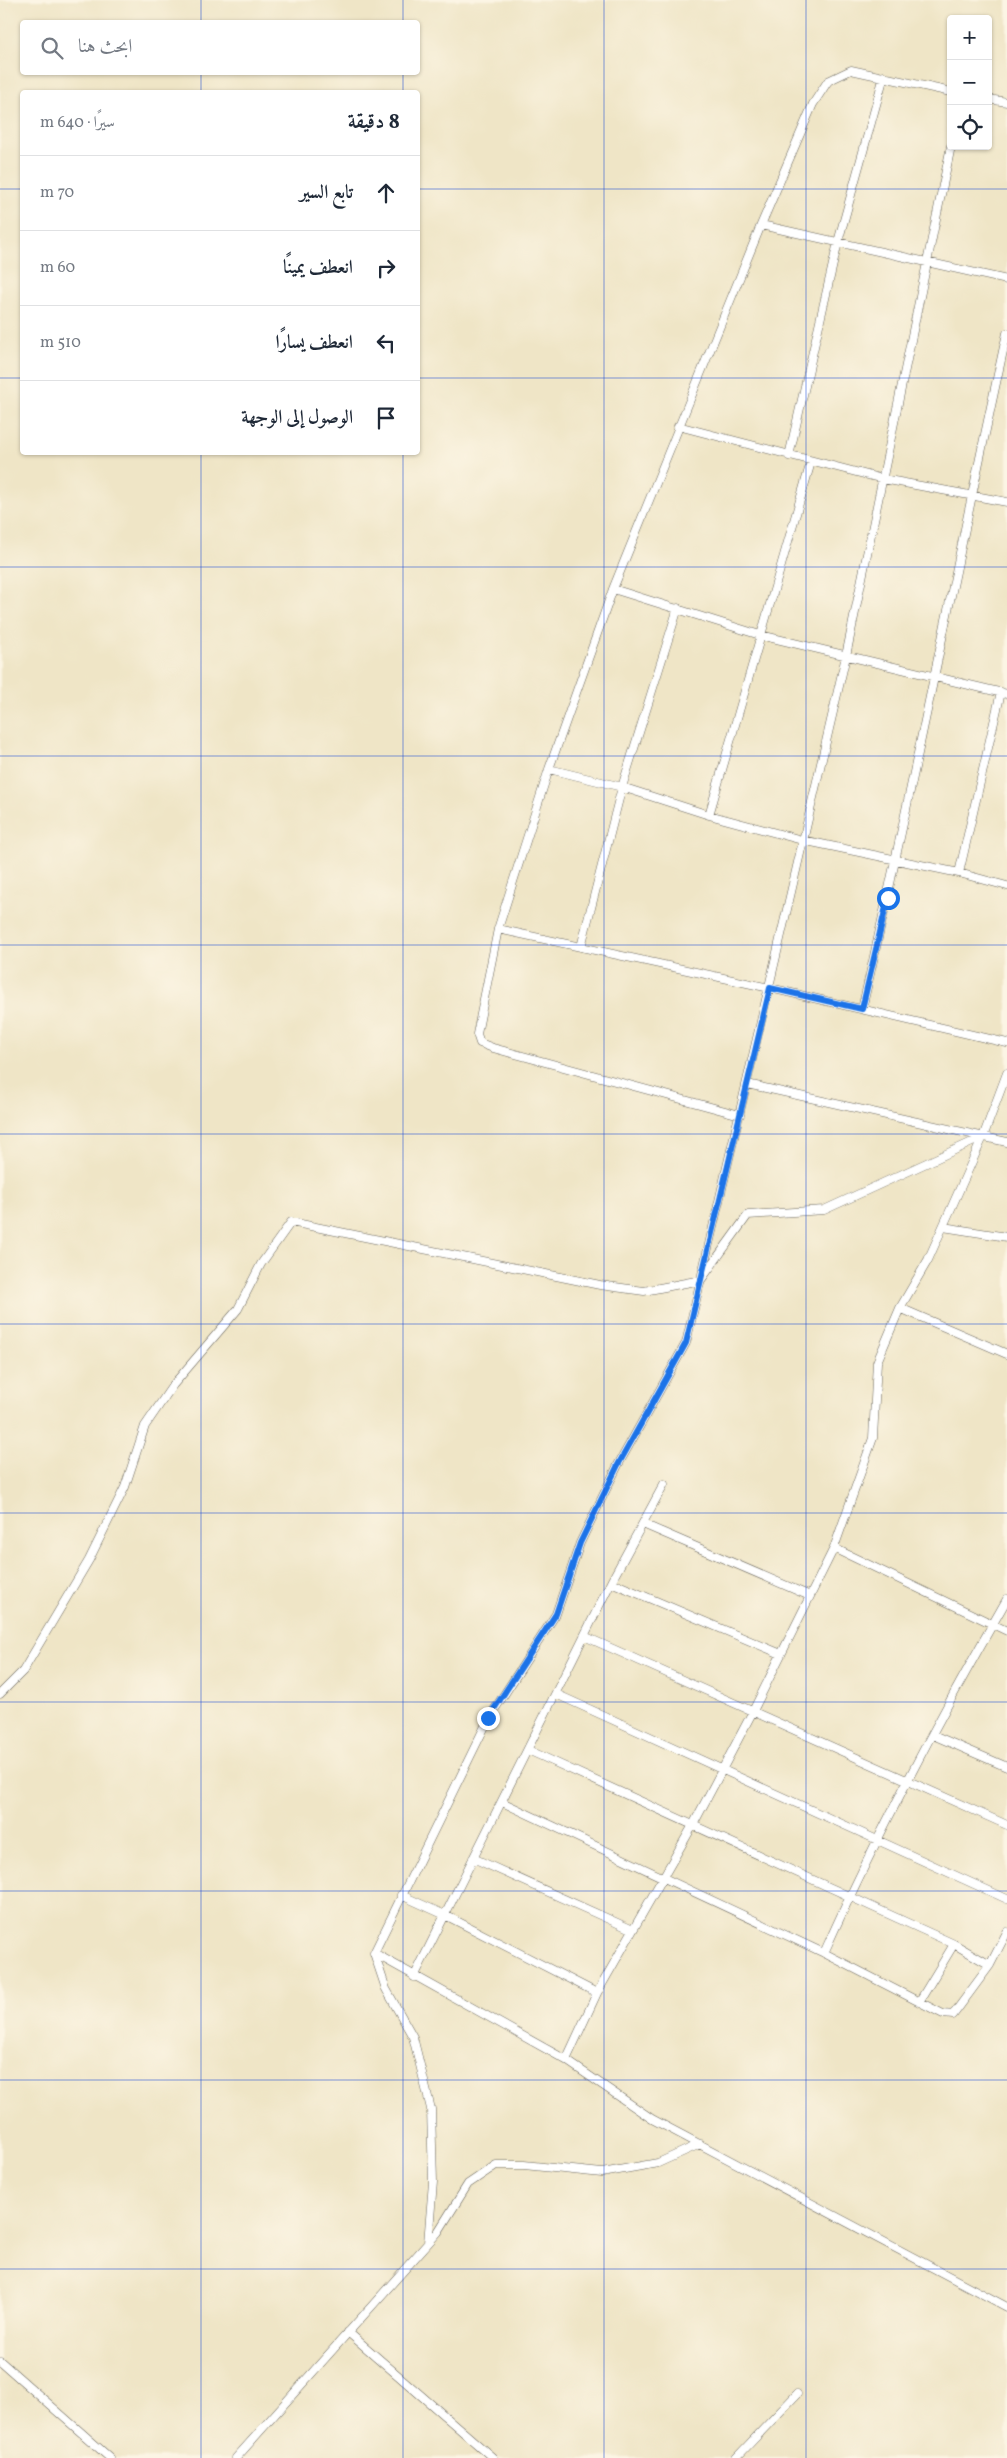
<!DOCTYPE html>
<html lang="ar">
<head>
<meta charset="utf-8">
<style>
	:root { --surface:#fff; --page:#f2f2f3; --text:#1f2937; --muted:#747a83; --line:#e0e1e3 }
	body { margin:0; font-family:Vollkorn,Amiri,serif; background:var(--page); color:var(--text); direction:rtl }
	.controls { position:absolute; right:15px; top:15px; display:grid; overflow:hidden; border-radius:5px; box-shadow:0 1px 4px #0004 }
	.controls button { width:45px; height:45px; display:grid; place-items:center; padding:0; border:0; border-bottom:1px solid var(--line); background:var(--surface); color:var(--text); font:25px sans-serif }
	.stop { position:absolute; width:15px; height:15px; margin:-11px; border:4px solid #1a73e8; border-radius:50%; background:#fff }
	.stop.end { background:#1a73e8; border-color:#fff; box-shadow:0 1px 5px #0008 }
	.list { margin:0; padding:0; list-style:none }
	h2 { display:flex; justify-content:space-between; align-items:center; height:65px; margin:0; padding:0 20px; font-size:21px }
	h2 small { font-size:16px; font-weight:400; color:var(--muted) }
	.list li { display:grid; grid-template-columns:32px 1fr auto; gap:15px; align-items:center; box-sizing:border-box; height:75px; padding:0 20px; border-top:1px solid var(--line) }
	.list b { display:block; font-size:19px; white-space:nowrap }
	.list em { font-size:16px; font-style:normal; color:var(--muted) }
	.icon { flex:none; width:28px; height:28px; fill:none; stroke:currentColor; stroke-width:2; stroke-linecap:round; stroke-linejoin:round }
	.map { position:relative; flex:none; width:1007px; height:2458px; overflow:hidden; direction:ltr }
	.search { position:absolute; background:var(--surface); box-shadow:0 1px 4px #0004; left:20px; top:20px; width:400px; height:55px; display:flex; align-items:center; gap:12px; box-sizing:border-box; padding:0 18px; border-radius:5px; color:var(--muted); font-size:19px }
	.panel { position:absolute; background:var(--surface); box-shadow:0 1px 4px #0004; left:20px; top:90px; width:400px; height:365px; border-radius:5px; direction:rtl }
	.map>svg:first-child { display:block }
</style>
</head>
<body>
<div class="map">
<svg width="1007" height="2458" viewBox="0 0 1007 2458">
	<rect width="100%" height="100%" fill="#fcf5e5"/>
	<filter id="ink" filterUnits="userSpaceOnUse"><feTurbulence type="fractalNoise" baseFrequency=".02" numOctaves="2"/><feDisplacementMap in="SourceGraphic" scale="10" xChannelSelector="R" yChannelSelector="G"/><feConvolveMatrix kernelMatrix="1 2 1 2 8 2 1 2 1" color-interpolation-filters="sRGB"/></filter>
	<filter id="wash" filterUnits="userSpaceOnUse"><feTurbulence type="fractalNoise" baseFrequency=".0096" numOctaves="4" result="noise"/><feDisplacementMap in="SourceGraphic" scale="20" xChannelSelector="R" yChannelSelector="G"/><feGaussianBlur stdDeviation="1.12" result="paint"/><feColorMatrix in="noise" values="0 0 0 0 0 0 0 0 0 0 0 0 0 0 0 0 0 1.4 0 .05"/><feComposite in="paint" operator="in"/></filter>
	<g filter="url(#wash)">
		<rect width="100%" height="100%" fill="#efe5c6"/>
	</g>
	<g filter="url(#ink)">
		<g fill="none" stroke-linecap="round" stroke-linejoin="round">
			<defs>
				<path id="minor" d="M988,99L1007,102
					M761,225L1007,280
					M678,426L883,479L1007,502
					M789,456L838,242L884,76
					M613,589L760,635L1007,694
					M549,769L622,787L709,815L802,840L959,873L1007,886
					M709,815L811,462
					M959,873L1001,692
					M498,929L770,988L1007,1043
					M581,947L622,787L678,608
					M862,1009C914,785 957,558 1007,333
					M747,1084L1007,1142
					M740,1115L493,1048L480,1043L477,1034L498,929L549,769L613,589L761,225L813,104L828,81L851,70L951,92
					M983,1137L928,1260L900,1308L877,1362L873,1438L834,1548L752,1713L693,1825L597,1993L566,2060L652,2119L1007,2307
					M943,1227L1007,1237
					M900,1308L1007,1354
					M643,1524L810,1596
					M834,1548L1007,1631
					M611,1582L781,1654
					M584,1636L1007,1825
					M0,1694L23,1671L89,1560L125,1487L145,1426L173,1385L238,1309L261,1264L291,1222L600,1285L644,1291L701,1280L748,1215L824,1210L983,1137L1007,1073
					M556,1694L1007,1899
					M933,1735L1007,1767
					M528,1750L954,1944L990,1965
					M502,1802L824,1953L943,2014L953,2015L990,1965L1007,1932
					M473,1858L633,1930
					M401,1895L445,1915L597,1993
					M374,1953L566,2060
					M824,1953C878,1832 941,1714 1007,1599
					M414,1977L611,1582L664,1484
					M919,2002L954,1944
					M428,2243L433,2182L431,2109L413,2037L386,1989L374,1953L489,1718L556,1614L580,1543L618,1465L686,1343L846,656L951,146
					M348,2332L493,2458
					M0,2361L110,2458
					M236,2458L438,2232L468,2184L496,2165H524L602,2173L658,2163L700,2144
					M736,2458L797,2394"/>
			</defs>
			<!-- minor casing -->
			<use href="#minor" stroke="#666258" stroke-width="9"/>
			<!-- minor -->
			<use href="#minor" stroke="#fff" stroke-width="8"/>
		</g>
	</g>
	<g fill="none" stroke-linecap="round" stroke-linejoin="round" filter="url(#ink)">
		<!-- route -->
		<path stroke="#1a73e8" stroke-width="6" d="M488,1718L556,1614L580,1543L618,1465L686,1343L770,988L862,1009L888,898"/>
	</g>
	<!-- grid -->
	<path fill="none" stroke="#1d4ed8" stroke-width="1" stroke-opacity="0.55" d="M201,0V22M403,0V22M604,0V2458M806,0V2458M201,72V92M403,72V92M0,189H22M418,189H1007M0,378H22M418,378H1007M201,452V2458M403,452V2458M0,567H1007M0,756H1007M0,945H1007M0,1134H1007M0,1324H1007M0,1513H1007M0,1702H1007M0,1891H1007M0,2080H1007M0,2269H1007"/>
</svg>
<div class="controls">
<button>+</button>
<button>−</button>
<button><svg class="icon" aria-label="locate" viewBox="0 0 24 24"><circle cx="12" cy="12" r="6"/><path d="M12 2v4M12 18v4M2 12h4M18 12h4"/></svg></button>
</div>
<div class="stop" style="left:888px;top:898px"></div>
<div class="stop end" style="left:488px;top:1718px"></div>
<div class="search"><svg class="icon" aria-label="search" viewBox="0 0 24 24"><circle cx="10" cy="10" r="6"/><path d="M15 15l6 6"/></svg>ابحث هنا</div>
<section class="panel">
<h2>8 دقيقة<small>سيرًا · 640 m</small></h2>
<ul class="list">
<li><svg class="icon" aria-label="ahead" viewBox="0 0 24 24"><path d="M12 20V5M6 11l6-6 6 6"/></svg><div><b>تابع السير</b></div><em>70 m</em></li>
<li><svg class="icon" aria-label="right" viewBox="0 0 24 24"><path d="M7 20v-9h11M14 6l5 5-5 5"/></svg><div><b>انعطف يمينًا</b></div><em>60 m</em></li>
<li><svg class="icon" aria-label="left" viewBox="0 0 24 24"><path d="M17 20v-9H6M10 6l-5 5 5 5"/></svg><div><b>انعطف يسارًا</b></div><em>510 m</em></li>
<li><svg class="icon" aria-label="arrive" viewBox="0 0 24 24"><path d="M6 21V4h12l-3 4 3 4H6"/></svg><div><b>الوصول إلى الوجهة</b></div></li>
</ul>
</section>
</div>
</body>
</html>
